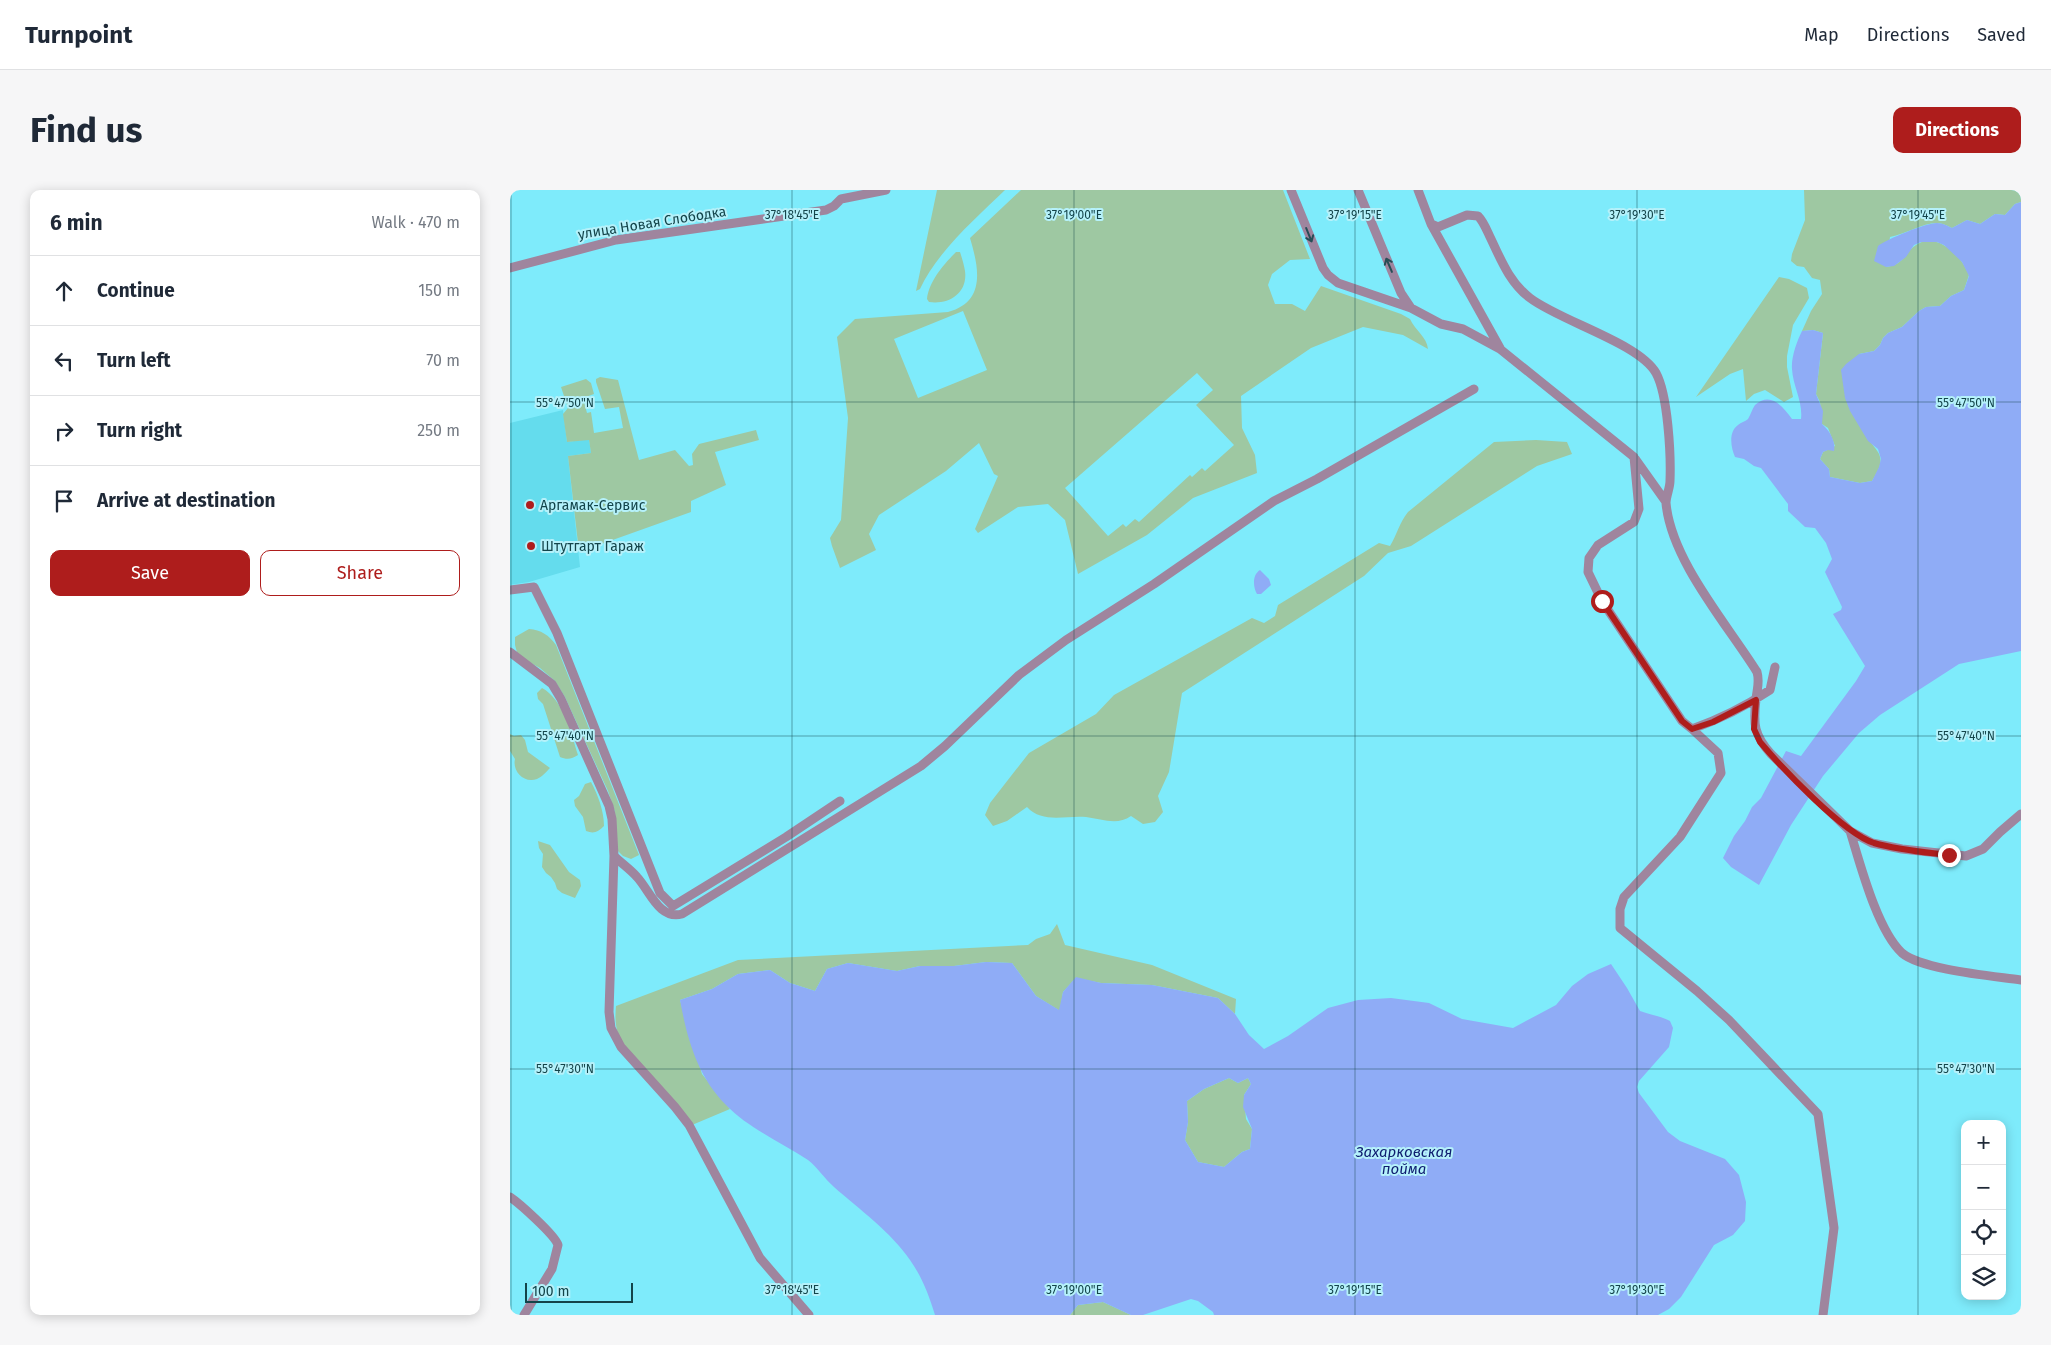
<!DOCTYPE html>
<html lang="en">
<head>
<meta charset="utf-8">
<style>
	:root { --surface:#fff; --page:#f6f6f7; --text:#1f2937; --muted:#747a83; --line:#e0e1e3; --accent:#ae1d1c }
	body { margin:0; font-family:"Fira Sans",sans-serif; background:var(--page); color:var(--text) }
	.controls { position:absolute; right:15px; bottom:15px; display:grid; overflow:hidden; border-radius:10px; box-shadow:0 2px 12px #0003 }
	.controls button { width:45px; height:45px; display:grid; place-items:center; padding:0; border:0; border-bottom:1px solid var(--line); background:var(--surface); color:var(--text); font:25px sans-serif }
	.scale { position:absolute; left:15px; bottom:12px; width:108px; box-sizing:border-box; padding-left:5px; border:2px solid #13444a; border-top:0; font-size:14px; line-height:18px; white-space:nowrap; color:#13444a; -webkit-text-stroke:4px #b5f1fa; paint-order:stroke }
	.stop { position:absolute; width:15px; height:15px; margin:-11px; border:4px solid #ae1d1c; border-radius:50%; background:#fff }
	.stop.end { background:#ae1d1c; border-color:#fff; box-shadow:0 1px 5px #0008 }
	.list { margin:0; padding:0; list-style:none }
	h2 { display:flex; justify-content:space-between; align-items:center; height:65px; margin:0; padding:0 20px; font-size:21px }
	h2 small { font-size:16px; font-weight:400; color:var(--muted) }
	.list li { display:grid; grid-template-columns:32px 1fr auto; gap:15px; align-items:center; box-sizing:border-box; height:70px; padding:0 20px; border-top:1px solid var(--line) }
	.list b { display:block; font-size:19px; white-space:nowrap }
	.list em { font-size:16px; font-style:normal; color:var(--muted) }
	.actions { display:flex; gap:10px; padding:15px 20px }
	.actions a { flex:1; padding:11px 0; border:1px solid var(--accent); border-radius:10px; text-align:center; font-size:18px; color:var(--accent) }
	.actions .main { background:var(--accent); color:#fff }
	.icon { flex:none; width:28px; height:28px; fill:none; stroke:currentColor; stroke-width:2; stroke-linecap:round; stroke-linejoin:round }
	.map { position:relative; flex:none; width:1511px; height:1125px; overflow:hidden; border-radius:10px }
	header { display:flex; align-items:center; gap:30px; box-sizing:border-box; height:70px; padding:0 25px; background:var(--surface); border-bottom:1px solid var(--line) }
	header strong { font-size:24px }
	nav { display:flex; gap:28px; margin-inline-start:auto; font-size:18px }
	.intro { display:flex; align-items:center; justify-content:space-between; box-sizing:border-box; height:120px; padding:0 30px }
	h1 { margin:0; font-size:35px }
	.button { padding:12px 22px; border-radius:10px; background:var(--accent); color:#fff; font-size:18px; font-weight:700 }
	main { display:flex; gap:30px; padding:0 30px }
	aside { flex:1; background:var(--surface); border-radius:10px; box-shadow:0 2px 12px #0003 }
	.map>svg:first-child { display:block }
</style>
</head>
<body>
<header>
<strong>Turnpoint</strong>
<nav><a>Map</a><a>Directions</a><a>Saved</a></nav>
</header>
<div class="intro"><h1>Find us</h1><a class="button">Directions</a></div>
<main>
<aside>
<h2>6 min<small>Walk · 470 m</small></h2>
<ul class="list">
<li><svg class="icon" aria-label="ahead" viewBox="0 0 24 24"><path d="M12 20V5M6 11l6-6 6 6"/></svg><div><b>Continue</b></div><em>150 m</em></li>
<li><svg class="icon" aria-label="left" viewBox="0 0 24 24"><path d="M17 20v-9H6M10 6l-5 5 5 5"/></svg><div><b>Turn left</b></div><em>70 m</em></li>
<li><svg class="icon" aria-label="right" viewBox="0 0 24 24"><path d="M7 20v-9h11M14 6l5 5-5 5"/></svg><div><b>Turn right</b></div><em>250 m</em></li>
<li><svg class="icon" aria-label="arrive" viewBox="0 0 24 24"><path d="M6 21V4h12l-3 4 3 4H6"/></svg><div><b>Arrive at destination</b></div></li>
</ul>
<div class="actions"><a class="main">Save</a><a>Share</a></div>
</aside>
<div class="map">
<svg width="1511" height="1125" viewBox="0 0 1511 1125">
	<rect width="100%" height="100%" fill="#7eebfb"/>
	<!-- built -->
	<path fill="#64dced" d="M53,220L57,252L79,249L81,263L58,266L70,377L19,392L0,395V233Z"/>
	<!-- green -->
	<path fill="#9ec8a2" fill-rule="evenodd" d="M427,0H495C467,27 426,63 410,99L406,101Z
		M511,0H773L800,69L780,70L762,84L758,95L765,114H782L795,121L811,96L891,124L900,129C905,140 917,147 918,159L893,145L853,137L801,158L731,206L732,238L745,265L747,283L683,308L637,345L568,384L555,330L538,314L508,317L468,343L465,339L488,286L484,284L469,253L436,281L369,325L359,344L366,360L330,378L322,356L320,348L331,330L338,228L327,147L345,129L438,122C476,112 469,78 460,48ZM453,121L477,180L408,208L384,149ZM687,183L703,200L686,215L724,255L695,281L692,278L682,287L680,285L629,332L625,329L616,337L613,334L598,346L555,298Z
		M1294,0H1511V12L1505,14L1495,25L1485,24L1470,34L1457,30L1442,38C1438,36 1432,33 1427,33C1412,33 1396,44 1380,47L1376,77C1394,75 1394,63 1406,55C1426,40 1453,67 1459,85L1454,100L1441,106L1430,116L1416,117L1409,121L1392,137L1378,143L1373,148L1370,155L1364,161L1349,164L1353,241C1364,262 1381,263 1362,291L1350,293L1320,287L1319,279L1310,269L1313,262L1325,256L1318,238L1312,234L1310,212L1306,204L1313,143L1303,140L1292,141L1301,121L1312,104L1310,90L1302,88L1294,77L1287,76L1281,71L1282,64L1295,30Z
		M446,62H450C452,68 454,75 455,81C458,103 439,115 419,112L417,109C419,91 434,74 446,62Z
		M1269,87L1279,89L1297,98L1299,108L1283,135L1277,166V177L1283,207L1274,212L1255,200L1244,204L1236,211L1233,179L1220,184L1186,207Z
		M90,187L108,190L129,270L165,260L179,276L183,275L182,264L189,254L246,240L249,250L205,262L216,295L181,311V322L69,362L58,266L81,263L79,250L57,252L53,224L58,218L51,197L76,189L81,193L84,204L73,208L77,223L81,222L84,243L113,238L109,217L95,219L86,192V189Z
		M1026,250L1057,252L1062,264L1027,276L901,356L878,363L854,386L672,503L659,582L648,606L653,622L645,632L633,634L621,626C607,636 592,629 576,627C557,625 532,634 517,617L497,631L483,636L475,625L480,613L519,563L586,524L604,505L742,428L754,433L765,426L768,415L869,353L880,356C887,345 889,333 898,322L984,252Z
		M19,439C31,440 39,445 46,455L129,665L121,669L113,666L107,660L105,622L98,601L55,507L45,491L30,478L8,466L5,455V447Z
		M32,498C53,509 61,543 68,565C62,569 57,570 50,567L33,514L28,509L27,503Z
		M0,544L4,546L11,545L15,550L18,562L40,578C36,582 32,587 27,589C14,594 2,581 5,569L0,561Z
		M81,592C88,605 94,621 94,636C88,642 84,644 76,641L73,627L65,616L64,610L69,606L75,594Z
		M28,651L40,655L59,682L70,690L71,696L65,708L52,703L47,699L45,693L41,687L36,683L32,677L33,664L29,658Z
		M547,734L555,755L642,775L726,809L725,824L708,808L642,795L591,793L566,788L553,802L550,821L526,806L502,773L476,772L444,776H410L387,781L338,773L317,779L305,801L280,793L260,780L228,784L202,799L170,810L192,884L220,919L182,935C162,912 121,873 109,846C105,836 105,827 106,816L228,770L518,755L526,749L540,744Z
		M719,888L728,893L738,888L741,894L734,905L736,929L742,939L740,959L732,962L714,977L688,972L675,950L678,932L677,911L694,899Z
		M593,1112L621,1125H560L568,1115Z"/>
	<!-- water -->
	<path fill="#8facf6" fill-rule="evenodd" d="M1511,12V461L1449,474L1370,525L1349,543L1313,586L1281,635L1249,695L1221,677L1213,668L1224,646L1235,631L1242,617L1251,608L1276,561L1291,566L1346,491L1355,476L1323,424L1331,420L1332,417L1315,382L1322,369L1316,353L1305,338L1295,337L1278,321V314L1251,278L1244,276L1234,269L1225,267C1221,258 1218,242 1228,235C1231,232 1235,232 1238,229C1241,224 1242,219 1245,215C1261,201 1273,217 1282,229H1291C1293,211 1283,197 1282,179C1281,167 1287,151 1292,141L1303,140L1313,143L1306,204L1313,221L1312,234C1319,240 1326,251 1324,261L1318,260L1313,262L1310,269L1319,279L1320,287L1350,293L1362,291L1369,277L1371,269L1368,259L1358,251L1340,221L1335,208L1331,180L1336,174L1349,164L1364,161L1370,155L1373,148L1378,143L1392,137L1409,121L1416,117L1430,116L1441,106L1454,100L1459,86L1452,72L1434,55L1427,52H1411L1404,55L1396,67L1384,76L1376,77L1364,71L1368,56C1377,49 1416,33 1427,33C1432,33 1438,36 1442,38L1457,30L1470,34L1485,24L1495,25L1505,14Z
		M750,380L759,389L761,395L751,404H747C743,397 742,385 750,380Z
		M476,772L502,773L526,806L549,820L553,802L566,787L591,793L642,795L708,808L725,824L739,845L754,859L778,846L818,818L848,810L881,808L919,813L952,829L1003,838L1046,815L1062,796L1078,784L1101,774L1117,798L1130,821C1141,825 1151,826 1160,831L1163,838L1159,857L1129,891L1127,897L1129,903L1158,942L1170,951L1215,969L1229,985L1236,1012L1235,1031L1223,1045L1204,1055L1171,1107L1159,1119L1148,1125H704L703,1122L688,1111L681,1109L633,1125H621L593,1112L568,1115L560,1125H425C419,1105 412,1087 400,1070C381,1042 349,1019 324,997C315,989 307,977 298,970C271,952 238,938 216,915C187,886 177,848 170,810L202,799L228,784L260,780L280,793L305,801L317,779L338,773L387,781L410,776H444ZM719,888L728,893L738,888L741,894L734,905L733,917L742,939L740,959L732,962L714,977L688,972L675,950L678,932L677,911L694,899Z"/>
	<g fill="none" stroke-linecap="round" stroke-linejoin="round">
		<!-- street -->
		<path stroke="#9f859e" stroke-width="9" d="M781,0L813,78L818,85L828,93L901,118L931,134L953,139L990,159L1124,267L1129,319L1124,332L1088,355L1079,368L1078,382L1092,411L1172,531L1182,539C1210,529 1236,516 1260,500L1265,477
			M848,0L891,103L901,118
			M908,0L921,34L928,37L957,25L968,26C974,32 977,41 981,49C991,70 1000,93 1020,108C1050,131 1129,153 1146,183C1158,205 1161,265 1160,291C1160,298 1156,306 1156,313C1161,370 1217,434 1247,482C1250,492 1247,499 1246,509C1243,534 1244,545 1261,564L1340,641L1362,653L1392,659L1456,666L1473,659L1490,642L1511,624
			M921,34L990,158
			M0,78L106,50L316,20L324,16L331,9L376,0
			M1124,267L1156,312
			M0,400L24,397L47,443L150,703L163,716L276,647L330,611
			M0,462L42,494L51,509L99,616L102,629L104,666L99,822L101,838L111,857L165,917L179,935L250,1068L299,1125
			M1182,539L1208,563L1211,583L1170,647L1114,707L1110,719V738L1187,801L1219,830L1308,924L1324,1038L1313,1125
			M1340,641C1350,673 1367,740 1392,763C1412,780 1484,786 1511,790
			M104,666C111,673 120,679 127,687C140,701 149,730 172,724L411,576L435,556L509,485L556,450L644,394L764,311L807,289L964,199
			M0,1007C9,1013 45,1045 48,1055L42,1079L14,1125"/>
	</g>
	<!-- one-way arrows -->
	<defs><path id="oneway-shaft" d="M-6 0H5M1.5-3L5.5 0L1.5 3" fill="none" stroke-width="1.6" stroke-linecap="round" stroke-linejoin="round" transform="scale(1.25)"/></defs>
	<g stroke="#284e57">
		<use href="#oneway-shaft" transform="translate(799 45) rotate(68)"/>
		<use href="#oneway-shaft" transform="translate(879 75) rotate(-113)"/>
	</g>
	<g fill="none" stroke-linecap="round" stroke-linejoin="round">
		<!-- route -->
		<path stroke="#ae1d1c" stroke-width="6" d="M1092,411L1172,531L1182,539L1203,532L1246,510L1244,539L1250,552C1272,578 1333,643 1364,653C1388,660 1414,662 1439,665"/>
	</g>
	<!-- ticks -->
	<path fill="none" stroke="#13444a" stroke-width="1" stroke-opacity="0.45" d="M1,0V1125M282,0V1125M564,0V1125M845,0V1125M1127,0V1125M1408,0V1125M0,212H1511M0,546H1511M0,879H1511"/>
	<!-- markers -->
	<g fill="#ae1d1c" stroke="#b5f1fa" stroke-width="2">
		<circle cx="20" cy="315" r="5"/>
		<circle cx="21" cy="356" r="5"/>
	</g>
	<g text-anchor="middle" dominant-baseline="central" stroke-width="4" stroke-linejoin="round" paint-order="stroke">
		<!-- street labels -->
		<g font-size="14" fill="#13444a" stroke="#b5f1fa">
			<text transform="translate(142 33) rotate(-9)">улица Новая Слободка</text>
		</g>
		<!-- poi labels -->
		<g font-size="14" fill="#13444a" stroke="#b5f1fa" text-anchor="start">
			<text x="30" y="315">Аргамак-Сервис</text>
			<text x="31" y="356">Штутгарт Гараж</text>
		</g>
		<!-- water labels -->
		<g font-size="15" font-style="italic" fill="#0e1c6f" stroke="#b5f1fa">
			<text x="894" y="962">Захарковская<tspan x="894" dy="17">пойма</tspan></text>
		</g>
	</g>
	<g font-size="12" text-anchor="middle" fill="#13444a" stroke="#b5f1fa" stroke-width="4" stroke-linejoin="round" paint-order="stroke">
		<text x="282" y="29">37°18'45"E</text>
		<text x="564" y="29">37°19'00"E</text>
		<text x="845" y="29">37°19'15"E</text>
		<text x="1127" y="29">37°19'30"E</text>
		<text x="1408" y="29">37°19'45"E</text>
		<text x="55" y="217">55°47'50"N</text>
		<text x="1456" y="217">55°47'50"N</text>
		<text x="55" y="550">55°47'40"N</text>
		<text x="1456" y="550">55°47'40"N</text>
		<text x="55" y="883">55°47'30"N</text>
		<text x="1456" y="883">55°47'30"N</text>
		<text x="282" y="1104">37°18'45"E</text>
		<text x="564" y="1104">37°19'00"E</text>
		<text x="845" y="1104">37°19'15"E</text>
		<text x="1127" y="1104">37°19'30"E</text>
	</g>
</svg>
<div class="controls">
<button>+</button>
<button>−</button>
<button><svg class="icon" aria-label="locate" viewBox="0 0 24 24"><circle cx="12" cy="12" r="6"/><path d="M12 2v4M12 18v4M2 12h4M18 12h4"/></svg></button>
<button><svg class="icon" aria-label="layers" viewBox="0 0 24 24"><path d="M12 4l9 5-9 5-9-5zM3 14l9 5 9-5"/></svg></button>
</div>
<div class="scale">100 m</div>
<div class="stop" style="left:1092px;top:411px"></div>
<div class="stop end" style="left:1439px;top:665px"></div>
</div>
</main>
</body>
</html>
